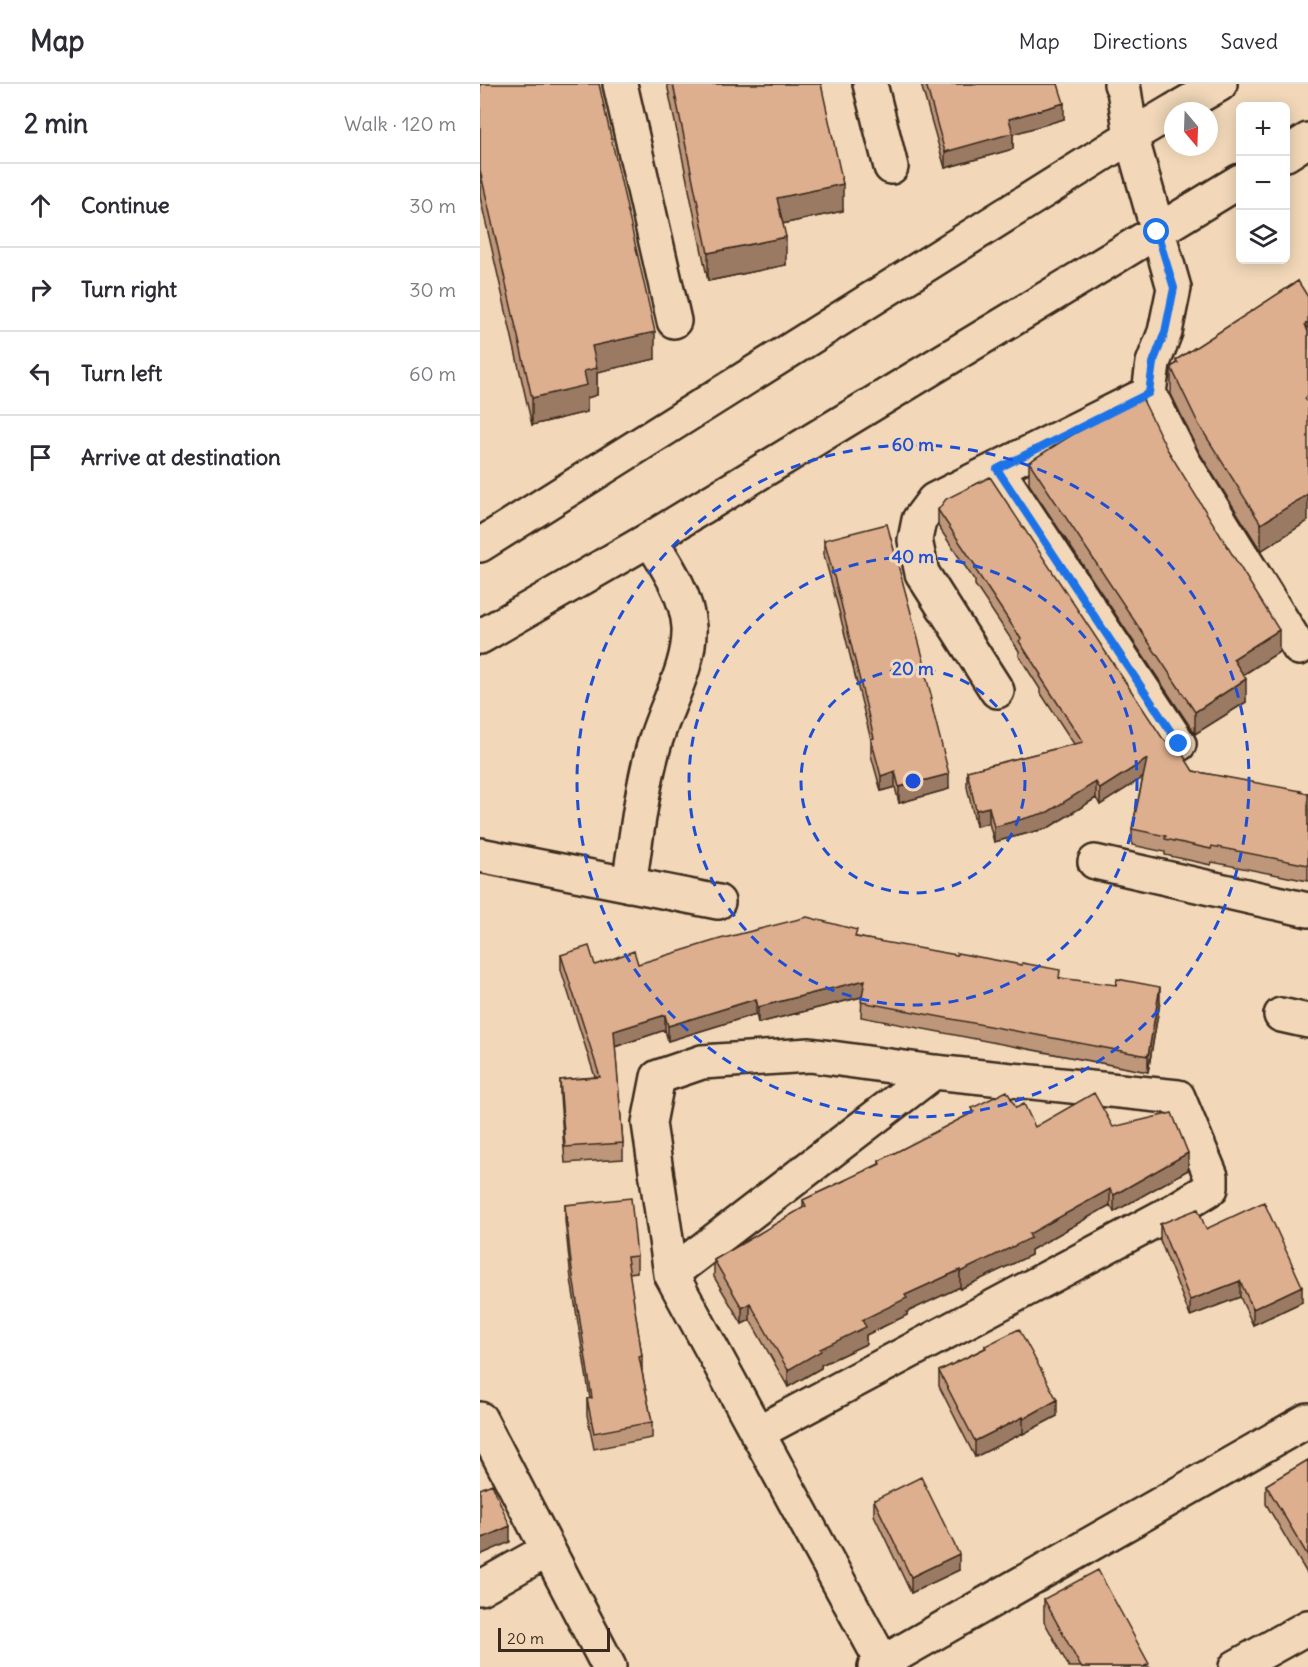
<!DOCTYPE html>
<html lang="en">
<head>
<meta charset="utf-8">
<style>
	:root { --surface:#fff; --page:#f2f2f3; --text:#2b2b33; --muted:#7c7c81; --line:#e1e1e2 }
	body { margin:0; font-family:Delius,sans-serif; background:var(--page); color:var(--text) }
	.controls { position:absolute; right:18px; top:18px; display:grid; overflow:hidden; border-radius:9px; box-shadow:0 3px 15px #0003 }
	.controls button { width:54px; height:54px; display:grid; place-items:center; padding:0; border:0; border-bottom:2px solid var(--line); background:var(--surface); color:var(--text); font:30px sans-serif }
	.compass { position:absolute; left:684px; top:18px; width:54px; height:54px; border-radius:50%; background:var(--surface); box-shadow:0 3px 15px #0003; rotate:161deg }
	.scale { position:absolute; left:18px; bottom:15px; width:112px; box-sizing:border-box; padding-left:6px; border:3px solid #3b2a1e; border-top:0; font-size:16px; line-height:21px; white-space:nowrap; color:#3b2a1e; -webkit-text-stroke:4px #f2d8b9; paint-order:stroke }
	.stop { position:absolute; width:18px; height:18px; margin:-14px; border:4px solid #1a73e8; border-radius:50%; background:#fff }
	.stop.end { background:#1a73e8; border-color:#fff; box-shadow:0 2px 6px #0008 }
	.list { margin:0; padding:0; list-style:none }
	h2 { display:flex; justify-content:space-between; align-items:center; height:78px; margin:0; padding:0 24px; font-size:26px }
	h2 small { font-size:20px; font-weight:400; color:var(--muted) }
	.list li { display:grid; grid-template-columns:39px 1fr auto; gap:18px; align-items:center; box-sizing:border-box; height:84px; padding:0 24px; border-top:2px solid var(--line) }
	.list b { display:block; font-size:22px; white-space:nowrap }
	.list em { font-size:20px; font-style:normal; color:var(--muted) }
	.icon { flex:none; width:33px; height:33px; fill:none; stroke:currentColor; stroke-width:2; stroke-linecap:round; stroke-linejoin:round }
	.map { position:relative; flex:none; width:828px; height:1583px; overflow:hidden }
	header { display:flex; align-items:center; gap:36px; box-sizing:border-box; height:84px; padding:0 30px; background:var(--surface); border-bottom:2px solid var(--line) }
	header strong { font-size:28px }
	nav { display:flex; gap:33px; margin-inline-start:auto; font-size:21px }
	main { display:flex }
	aside { flex:1; background:var(--surface) }
	.map>svg:first-child { display:block }
</style>
</head>
<body>
<header>
<strong>Map</strong>
<nav><a>Map</a><a>Directions</a><a>Saved</a></nav>
</header>
<main>
<aside>
<h2>2 min<small>Walk · 120 m</small></h2>
<ul class="list">
<li><svg class="icon" aria-label="ahead" viewBox="0 0 24 24"><path d="M12 20V5M6 11l6-6 6 6"/></svg><div><b>Continue</b></div><em>30 m</em></li>
<li><svg class="icon" aria-label="right" viewBox="0 0 24 24"><path d="M7 20v-9h11M14 6l5 5-5 5"/></svg><div><b>Turn right</b></div><em>30 m</em></li>
<li><svg class="icon" aria-label="left" viewBox="0 0 24 24"><path d="M17 20v-9H6M10 6l-5 5 5 5"/></svg><div><b>Turn left</b></div><em>60 m</em></li>
<li><svg class="icon" aria-label="arrive" viewBox="0 0 24 24"><path d="M6 21V4h12l-3 4 3 4H6"/></svg><div><b>Arrive at destination</b></div></li>
</ul>
</aside>
<div class="map">
<svg width="828" height="1583" viewBox="0 0 828 1583">
	<rect width="100%" height="100%" fill="#f2d8b9"/>
	<filter id="ink" filterUnits="userSpaceOnUse"><feTurbulence type="fractalNoise" baseFrequency=".0167" numOctaves="2"/><feDisplacementMap in="SourceGraphic" scale="12" xChannelSelector="R" yChannelSelector="G"/><feConvolveMatrix kernelMatrix="1 2 1 2 8 2 1 2 1" color-interpolation-filters="sRGB"/></filter>
	<g filter="url(#ink)">
		<g fill="none" stroke-linecap="round" stroke-linejoin="round">
			<defs>
				<path id="minor" d="M140,0L194,237
					M390,0L411,83
					M641,0L644,6L651,52L694,204L685,248L673,279L669,309L703,377L819,564
					M693,27L740,0
					M806,70L828,56
					M517,385L699,660
					M0,461L651,52L693,27
					M0,553L170,455L760,97
					M517,607L442,489L435,456L439,436L454,416L657,315
					M0,771L238,818
					M615,778L828,826
					M149,801C156,756 161,709 173,665C183,626 211,583 209,543C207,511 186,481 170,455
					M801,931L828,937
					M191,1190L454,988
					M0,1335L129,1583
					M277,1349L695,1126L731,1104V1092L698,1013L454,988L330,971L222,978L178,993L169,1039L191,1190L405,1583
					M0,1504L68,1466
					M395,1583L828,1336
					M756,1583L828,1543"/>
			</defs>
			<!-- minor casing -->
			<use href="#minor" stroke="#3b2a1e" stroke-width="38"/>
			<!-- minor -->
			<use href="#minor" stroke="#f2d8b9" stroke-width="33"/>
		</g>
		<!-- wall -->
		<path fill="#be967a" stroke="#3b2a1e" stroke-width="1.5" d="M0,0L175,275L117,288V311L107,314V328L52,341L0,113Z
			M187,0H341L363,127L302,140L306,181L228,197Z
			M441,0H578L584,35L533,50V65L465,84Z
			M818,197L781,467L719,368L691,310V283L696,280V276Z
			M687,365L799,568L763,591L766,618L715,650L549,400V378Z
			M458,426L683,655L713,687L828,710V797L732,778L731,781L685,771V768L652,761V745L663,693L620,721L616,714L568,744L514,758L509,739L496,742L487,703V687L594,660L560,608V605L539,572V567L495,501V497L458,442Z
			M344,456L444,584L469,705L419,719L415,703L401,707L391,671V656L359,527L344,471Z
			M377,853L580,894L680,918L668,988L381,933L382,913L278,939L276,930L188,957L185,946L135,963L143,1059V1075L85,1079L80,1012V996L115,993L81,886V871L115,881L158,880Z
			M492,1024H536L555,1043H633L708,1086L634,1128L630,1121L551,1166V1171L480,1205V1203L427,1228V1231L386,1251V1260L341,1281V1284L308,1303L270,1236L262,1240L234,1193V1176L323,1124V1116L399,1080V1077L492,1029Z
			M85,1121L157,1172V1188L149,1189L162,1272V1288L172,1338V1354L114,1365L107,1331V1315H110L91,1195L85,1136Z
			M680,1140L726,1145L822,1218L773,1241L760,1213L710,1232L680,1156Z
			M505,1262L577,1332L543,1350V1349L495,1373L459,1302V1287L505,1264Z
			M828,1376V1491L786,1420V1401Z
			M394,1416L479,1486L431,1509L394,1431Z
			M564,1515L669,1583H589L564,1537Z"/>
		<!-- shaded-wall -->
		<path fill="#9b7a63" stroke="#3b2a1e" stroke-width="1.5" d="M584,19V35L533,50V65L465,84V68L529,35Z
			M363,100V127L297,141V114Z
			M306,153V181L228,197V169Z
			M828,238V265L825,240Z
			M175,248V275L117,288V311L107,314V328L52,341V314L104,287L112,262Z
			M828,410V437L781,467V440Z
			M799,546V568L753,597V575Z
			M766,595V618L715,650V628Z
			M667,675V691L620,721V705Z
			M415,687V703L401,707V692Z
			M469,690V705L419,719V703Z
			M616,698V714L568,744L514,758V743Z
			M509,723V739L496,742V726Z
			M385,896V912L278,939V923Z
			M680,903V918L668,988V972Z
			M276,915V930L188,957V942Z
			M185,931V946L134,963V947Z
			M708,1069V1086L634,1128V1111Z
			M630,1105V1121L551,1166V1171L480,1205V1188Z
			M480,1186V1203L427,1228V1231L386,1251V1260L341,1281V1284L308,1303V1286L340,1265L382,1236L425,1211Z
			M760,1197V1213L710,1232V1216Z
			M822,1202V1218L773,1241V1225Z
			M270,1219V1236L262,1240V1224Z
			M577,1316V1332L543,1350V1335Z
			M543,1333V1349L495,1373V1357Z
			M30,1442V1458L0,1471V1455Z
			M479,1470V1486L431,1509V1493Z"/>
		<!-- building -->
		<path fill="#ddaf8e" stroke="#3b2a1e" stroke-width="1.5" d="M0,0H119L175,248L112,262L117,284L104,287L107,301L52,314L0,86Z
			M193,0H341L363,100L297,114L306,153L228,169Z
			M446,0H578L584,19L529,35L533,49L465,68Z
			M818,197L828,213V238L825,240L828,248V311L825,315L828,318V410L781,440L719,341L691,283L698,279L696,276Z
			M661,312L687,365L799,546L753,575L766,595L715,628L549,378L626,329Z
			M510,393L683,655L690,661L698,663L713,687L821,707L820,708L828,710V781L732,762L731,765L685,755L686,752L652,745L667,675L620,705L616,698L568,728L514,743L509,723L496,726L487,687L603,658L560,592L561,591L539,557L541,555L495,485L497,484L458,426L466,415Z
			M407,440L444,577L442,578L452,614L450,615L469,690L419,703L415,687L401,692L391,655L394,654L359,511L344,456Z
			M327,833L377,846L375,853L477,871V869L542,881V879L580,886L579,894L636,901L637,895L680,903L668,972L381,918L385,896L278,923L276,915L188,942L185,931L134,947L143,1059L85,1063L80,996L120,993L81,871L109,862L115,881L154,867L158,880L240,855Z
			M527,1007L536,1024L544,1020L555,1043L614,1009L633,1043L692,1029L708,1069L634,1111L630,1105L549,1150L551,1154L480,1188V1186L425,1211L427,1214L382,1236L386,1243L340,1265L341,1267L308,1286L270,1219L262,1224L234,1176L326,1122L323,1116L400,1080L399,1077L494,1028L492,1024Z
			M151,1114L157,1172L147,1173L162,1272L159,1273L172,1338L114,1349L107,1315L112,1314L91,1179L85,1121Z
			M784,1118L822,1202L773,1225L760,1197L710,1216L680,1140L718,1125L726,1145Z
			M539,1245L577,1316L543,1335V1333L495,1357L459,1287L506,1264L505,1262Z
			M828,1376V1472L786,1401Z
			M441,1393L479,1470L431,1493L394,1416Z
			M12,1400L30,1442L0,1455V1405Z
			M618,1486L669,1580L663,1583H601L564,1515Z"/>
	</g>
	<g fill="none" stroke-linecap="round" stroke-linejoin="round" filter="url(#ink)">
		<!-- route -->
		<path stroke="#1a73e8" stroke-width="8" d="M677,148L694,204L685,248L673,279L669,309L517,385L699,660"/>
	</g>
	<!-- distance rings -->
	<g fill="none" stroke="#1d4ed8" stroke-width="3" stroke-dasharray="10 8">
		<circle cx="433" cy="697" r="112"/>
		<circle cx="433" cy="697" r="224"/>
		<circle cx="433" cy="697" r="336"/>
	</g>
	<circle cx="433" cy="697" r="9" fill="#1d4ed8" stroke="#f2d8b9" stroke-width="3"/>
	<g font-size="18" text-anchor="middle" font-weight="bold" fill="#1d4ed8" stroke="#f2d8b9" stroke-width="6" stroke-linejoin="round" paint-order="stroke">
		<text x="433" y="367">60 m</text>
		<text x="433" y="479">40 m</text>
		<text x="433" y="591">20 m</text>
	</g>
</svg>
<div class="controls">
<button>+</button>
<button>−</button>
<button><svg class="icon" aria-label="layers" viewBox="0 0 24 24"><path d="M12 4l9 5-9 5-9-5zM3 14l9 5 9-5"/></svg></button>
</div>
<svg class="compass" viewBox="-18 -18 36 36"><path d="M0-13l5 13h-10z" fill="#e53935"/><path d="M0 13l5-13h-10z" fill="#7c7c81"/></svg>
<div class="scale">20 m</div>
<div class="stop" style="left:677px;top:148px"></div>
<div class="stop end" style="left:699px;top:660px"></div>
</div>
</main>
</body>
</html>
